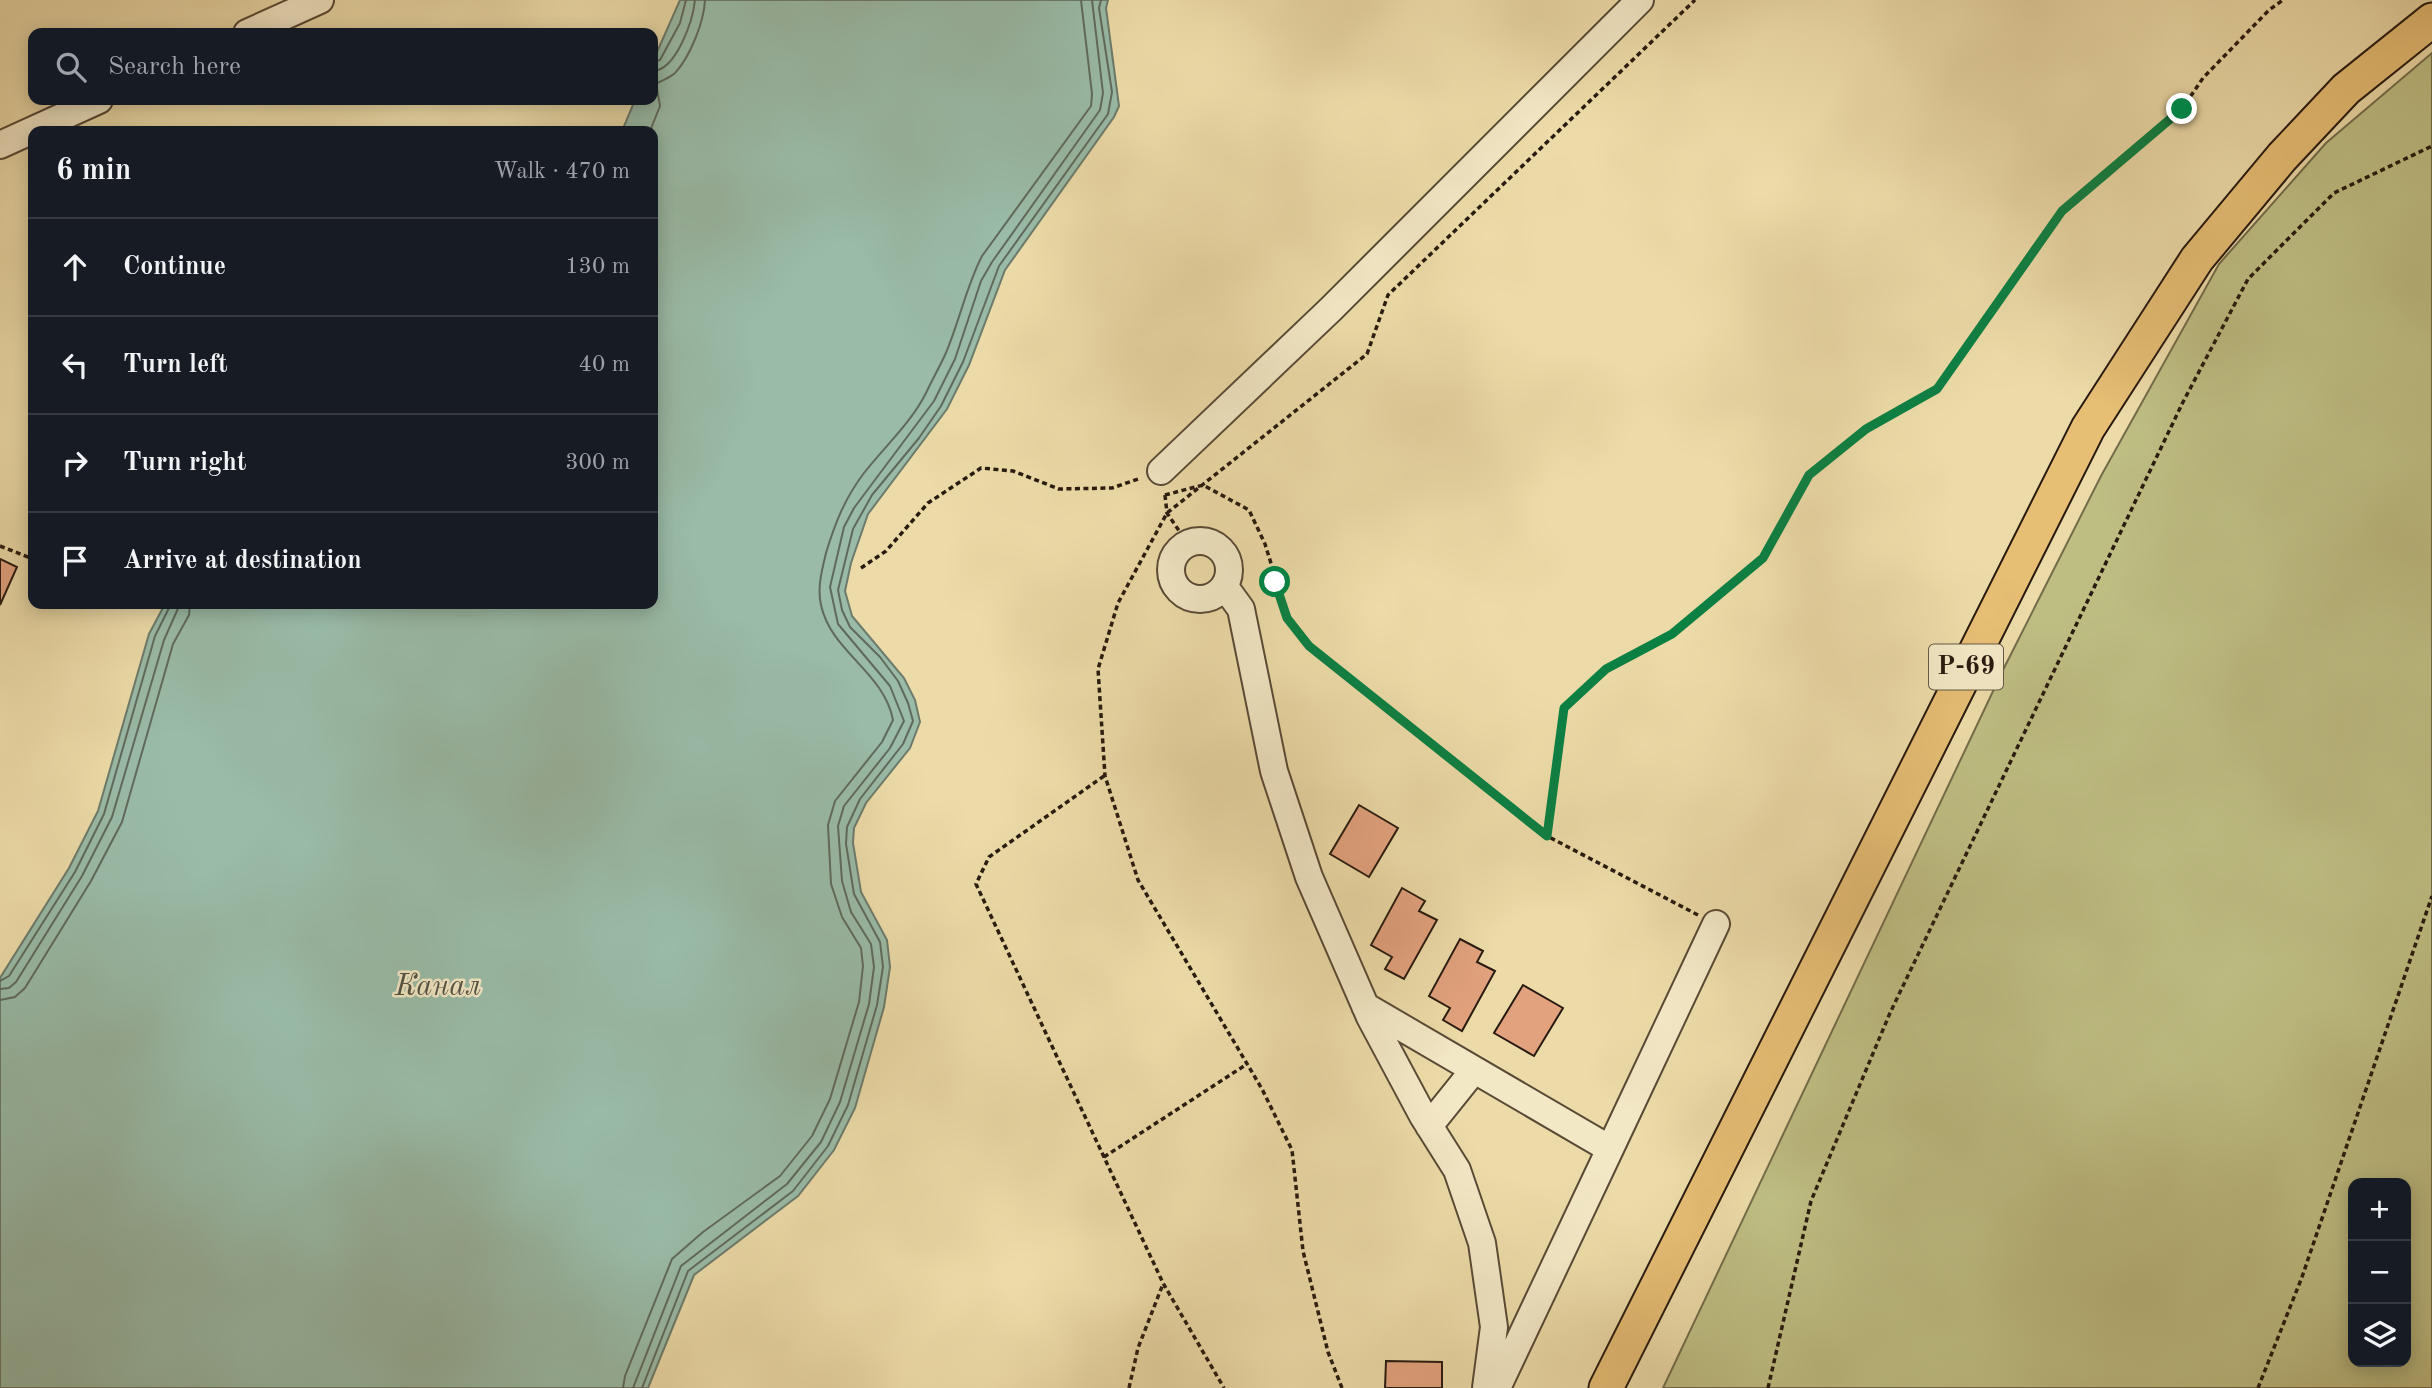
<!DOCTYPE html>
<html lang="en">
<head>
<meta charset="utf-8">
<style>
	:root { --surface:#171b24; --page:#242831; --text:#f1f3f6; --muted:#9ea1a6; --line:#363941 }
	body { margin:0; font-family:"Old Standard TT",serif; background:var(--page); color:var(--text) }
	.controls { position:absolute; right:21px; bottom:21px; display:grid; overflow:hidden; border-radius:14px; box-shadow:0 4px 18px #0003 }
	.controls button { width:63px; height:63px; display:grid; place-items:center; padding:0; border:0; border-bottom:2px solid var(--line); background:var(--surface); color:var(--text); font:35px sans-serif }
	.stop { position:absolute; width:21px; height:21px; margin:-16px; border:5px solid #0b8043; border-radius:50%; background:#fff }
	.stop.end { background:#0b8043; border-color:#fff; box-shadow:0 2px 7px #0008 }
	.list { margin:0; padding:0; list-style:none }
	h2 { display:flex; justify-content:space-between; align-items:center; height:91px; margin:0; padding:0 28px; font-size:30px }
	h2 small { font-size:23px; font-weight:400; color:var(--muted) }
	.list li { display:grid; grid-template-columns:46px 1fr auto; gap:21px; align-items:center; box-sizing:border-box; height:98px; padding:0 28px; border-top:2px solid var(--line) }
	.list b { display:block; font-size:26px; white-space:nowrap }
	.list em { font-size:23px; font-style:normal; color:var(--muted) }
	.icon { flex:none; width:38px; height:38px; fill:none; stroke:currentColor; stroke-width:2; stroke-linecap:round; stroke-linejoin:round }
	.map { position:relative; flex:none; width:2432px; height:1388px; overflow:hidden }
	.search { position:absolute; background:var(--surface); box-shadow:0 4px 18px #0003; left:28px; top:28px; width:630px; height:77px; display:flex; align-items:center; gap:18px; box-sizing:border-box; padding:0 24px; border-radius:14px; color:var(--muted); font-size:26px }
	.panel { position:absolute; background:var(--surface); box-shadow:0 4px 18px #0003; left:28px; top:126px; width:630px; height:483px; border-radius:14px }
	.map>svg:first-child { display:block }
</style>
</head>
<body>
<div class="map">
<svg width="2432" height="1388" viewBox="0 0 2432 1388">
	<rect width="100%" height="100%" fill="#ecdba8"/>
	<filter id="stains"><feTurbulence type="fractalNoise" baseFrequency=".00286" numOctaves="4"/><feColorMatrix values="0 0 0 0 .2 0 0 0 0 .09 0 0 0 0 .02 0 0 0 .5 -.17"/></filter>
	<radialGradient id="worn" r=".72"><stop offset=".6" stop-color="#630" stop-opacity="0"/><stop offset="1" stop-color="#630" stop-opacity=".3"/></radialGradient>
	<!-- green -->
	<path fill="#bebe83" stroke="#736c4a" stroke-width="2" fill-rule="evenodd" d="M2432,53V1388H1663L2004,668L2101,476L2219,264L2326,143ZM2353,1183H2406V1362H2353Z"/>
	<!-- water -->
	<path fill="#99bba8" stroke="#6c7b6b" stroke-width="2" d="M680,0H1108L1106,8L1119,106L1114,117L1005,270L969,365L947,409L868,514L851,563L845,591L852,616L904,678L915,700L920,722L910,748L866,803L854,828L853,843L861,892L887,940L890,967L884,1007L855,1108L834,1150L798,1196L694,1275L648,1388H0V978L69,868L98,811L149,634L165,604H653V131H622L635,100H653V61Z"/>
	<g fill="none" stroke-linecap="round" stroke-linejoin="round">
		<!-- shore -->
		<path stroke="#606a5c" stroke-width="2" d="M653,62L660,60L680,23L686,0
			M653,71C676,70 693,21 695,0
			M650,131L660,106L656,84C662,80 670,78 675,73C690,57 704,22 705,0
			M0,981L9,976L75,872L104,814L155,636L171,604
			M0,989L9,988L16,982L82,876L112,817L164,640L180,604
			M0,1000L15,997L25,988L91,881L122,822L173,644L189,615L190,604
			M623,1388L625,1376L672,1259L703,1232L780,1176L812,1136L830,1099L859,1002L863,966L861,948L842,917L831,884L828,825L835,801L882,742L893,720C884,672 831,652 821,605C817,588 822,570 826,553C835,523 845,498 864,473C885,446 911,423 926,393C932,380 939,368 945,355C959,323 966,287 982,256L1091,106L1092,94L1081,0
			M633,1388L681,1266L787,1184L821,1142L840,1102L869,1004L874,967L871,944L851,912L842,881L838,826L844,806L890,748L904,721L890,686L838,624L830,587L844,527L854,508L934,401L955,359L981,281L992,262L1100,110L1103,93L1092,0
			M642,1388L688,1271L793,1191L828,1146L848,1105L877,1005L883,967L880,942L854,894L846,844L847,827L860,799L903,744L913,721L908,703L898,681L880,657L850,627L842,610L838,590L853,529L872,495L919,438L941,406L963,362L999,266L1108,114L1112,92L1099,8L1101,0"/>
	</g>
	<!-- building -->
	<path fill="#e2a27e" stroke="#281a10" stroke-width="2" d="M0,559L17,567L0,605Z
		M1359,805L1398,828L1369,877L1330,854Z
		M1402,888L1425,901L1419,911L1437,920L1404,979L1385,969L1392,957L1371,945Z
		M1460,939L1483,951L1477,962L1495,971L1462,1031L1443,1020L1450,1008L1429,996Z
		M1523,985L1563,1008L1534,1056L1494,1033Z
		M1386,1361L1442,1362V1388H1385Z"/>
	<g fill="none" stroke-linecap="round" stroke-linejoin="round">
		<defs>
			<path id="minor" d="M247,33L320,0
				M0,145L99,100
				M1161,471L1331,309L1640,0
				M1171 570a29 29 0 1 1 58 0a29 29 0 1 1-58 0Z
				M1225,587L1241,609L1274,771L1309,877L1370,1017L1423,1116L1457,1170L1482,1243L1494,1327L1486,1388
				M1365,1006L1610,1149L1497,1388
				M1429,1126L1474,1070
				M1610,1149L1716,924"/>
			<path id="major" d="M1606,1388L2088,428L2197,259L2282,157L2346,89L2432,20"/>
		</defs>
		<!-- minor casing -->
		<use href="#minor" stroke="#594a36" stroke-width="30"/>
		<!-- major casing -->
		<use href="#major" stroke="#281a10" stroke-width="37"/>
		<!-- path -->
		<path stroke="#281a10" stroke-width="3.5" stroke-dasharray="5 3.5" stroke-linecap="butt" d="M1165,495L1203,485L1249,510L1265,544L1288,618L1309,646L1547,836
			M1165,495L1167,513L1188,544
			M0,546L33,559
			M861,568L886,551L928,503L981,468L1013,471L1059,489L1112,488L1141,478
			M1104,776L989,857L976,884L1163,1283L1224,1388
			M1698,915L1547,836L1564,708L1606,669L1673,633L1763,558L1809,475L1866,429L1937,389L2062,211L2182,109L2203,78L2269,10L2283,0
			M1104,1157L1247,1064
			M1129,1388L1138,1348L1163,1284
			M1342,1388L1328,1352L1303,1251L1292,1150L1262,1089L1138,880L1105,776L1098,669L1118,603L1167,513L1367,354L1388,295L1695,0
			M1768,1388L1811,1201L1890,1013L2183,402L2248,279L2334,193L2432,146
			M2258,1388L2302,1277L2432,896"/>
		<!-- minor -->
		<use href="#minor" stroke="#f3e8c6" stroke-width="26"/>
		<!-- major -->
		<use href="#major" stroke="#e6be74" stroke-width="33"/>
	</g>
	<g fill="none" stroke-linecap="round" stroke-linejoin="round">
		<!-- route -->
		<path stroke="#0b8043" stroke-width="9" d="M1275,582L1287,618L1309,646L1547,836L1564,708L1606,669L1672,634L1763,558L1809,475L1866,429L1937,389L2062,211L2182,109"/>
	</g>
	<g text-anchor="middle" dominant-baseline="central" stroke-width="5" stroke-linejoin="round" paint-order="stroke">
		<!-- shield labels -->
		<rect fill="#f3e8c6" stroke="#655847" stroke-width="2" x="1929" y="644.5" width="74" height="45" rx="5"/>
		<g font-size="26" font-weight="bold" fill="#281a10">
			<text x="1966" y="667">Р-69</text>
		</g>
		<!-- water labels -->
		<g font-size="30" font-style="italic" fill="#505245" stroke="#f3e8c6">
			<text x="438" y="987">Канал</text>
		</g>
	</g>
	<rect width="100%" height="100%" filter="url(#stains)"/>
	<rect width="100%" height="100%" fill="url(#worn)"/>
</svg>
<div class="controls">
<button>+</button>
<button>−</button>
<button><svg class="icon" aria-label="layers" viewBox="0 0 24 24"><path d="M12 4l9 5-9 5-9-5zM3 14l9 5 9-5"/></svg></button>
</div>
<div class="stop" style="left:1275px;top:582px"></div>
<div class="stop end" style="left:2182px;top:109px"></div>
<div class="search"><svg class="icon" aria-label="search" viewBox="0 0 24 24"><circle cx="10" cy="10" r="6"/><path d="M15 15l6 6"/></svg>Search here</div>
<section class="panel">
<h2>6 min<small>Walk · 470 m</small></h2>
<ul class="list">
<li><svg class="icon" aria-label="ahead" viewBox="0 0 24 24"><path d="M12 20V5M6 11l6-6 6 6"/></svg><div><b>Continue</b></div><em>130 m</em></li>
<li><svg class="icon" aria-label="left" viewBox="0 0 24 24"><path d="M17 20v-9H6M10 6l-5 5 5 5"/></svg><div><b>Turn left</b></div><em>40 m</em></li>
<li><svg class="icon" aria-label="right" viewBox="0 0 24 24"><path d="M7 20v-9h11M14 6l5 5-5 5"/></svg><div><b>Turn right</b></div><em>300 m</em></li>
<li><svg class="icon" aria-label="arrive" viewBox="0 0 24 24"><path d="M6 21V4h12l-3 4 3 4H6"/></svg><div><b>Arrive at destination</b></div></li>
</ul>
</section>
</div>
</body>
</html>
